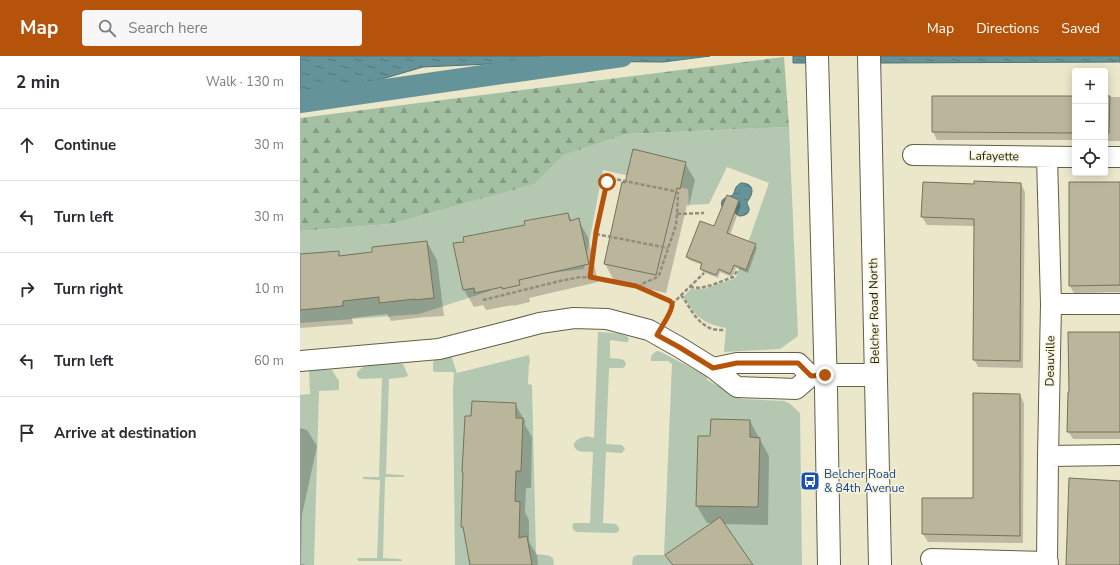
<!DOCTYPE html>
<html lang="en">
<head>
<meta charset="utf-8">
<style>
	:root { --surface:#fff; --page:#f7f7f7; --text:#2b2b33; --muted:#7c7c81; --line:#e1e1e2; --accent:#b45309 }
	body { margin:0; font-family:"Nunito Sans",sans-serif; background:var(--page); color:var(--text) }
	.controls { position:absolute; right:12px; top:12px; display:grid; overflow:hidden; border-radius:4px; box-shadow:0 2px 10px #0003 }
	.controls button { width:36px; height:36px; display:grid; place-items:center; padding:0; border:0; border-bottom:1px solid var(--line); background:var(--surface); color:var(--text); font:20px sans-serif }
	.stop { position:absolute; width:12px; height:12px; margin:-9px; border:3px solid #b45309; border-radius:50%; background:#fff }
	.stop.end { background:#b45309; border-color:#fff; box-shadow:0 1px 4px #0008 }
	.list { margin:0; padding:0; list-style:none }
	h2 { display:flex; justify-content:space-between; align-items:center; height:52px; margin:0; padding:0 16px; font-size:17px }
	h2 small { font-size:13px; font-weight:400; color:var(--muted) }
	.list li { display:grid; grid-template-columns:26px 1fr auto; gap:12px; align-items:center; box-sizing:border-box; height:72px; padding:0 16px; border-top:1px solid var(--line) }
	.list b { display:block; font-size:15px; white-space:nowrap }
	.list em { font-size:13px; font-style:normal; color:var(--muted) }
	.icon { flex:none; width:22px; height:22px; fill:none; stroke:currentColor; stroke-width:2; stroke-linecap:round; stroke-linejoin:round }
	.map { position:relative; flex:none; width:820px; height:509px; overflow:hidden }
	header { display:flex; align-items:center; gap:24px; box-sizing:border-box; height:56px; padding:0 20px; background:var(--accent); color:#fff }
	header strong { font-size:19px }
	nav { display:flex; gap:22px; margin-inline-start:auto; font-size:14px }
	.search { width:280px; height:36px; background:var(--page); display:flex; align-items:center; gap:10px; box-sizing:border-box; padding:0 14px; border-radius:4px; color:var(--muted); font-size:15px }
	main { display:flex }
	aside { flex:1; background:var(--surface) }
	.map>svg:first-child { display:block }
</style>
</head>
<body>
<header>
<strong>Map</strong>
<div class="search"><svg class="icon" aria-label="search" viewBox="0 0 24 24"><circle cx="10" cy="10" r="6"/><path d="M15 15l6 6"/></svg>Search here</div>
<nav><a>Map</a><a>Directions</a><a>Saved</a></nav>
</header>
<main>
<aside>
<h2>2 min<small>Walk · 130 m</small></h2>
<ul class="list">
<li><svg class="icon" aria-label="ahead" viewBox="0 0 24 24"><path d="M12 20V5M6 11l6-6 6 6"/></svg><div><b>Continue</b></div><em>30 m</em></li>
<li><svg class="icon" aria-label="left" viewBox="0 0 24 24"><path d="M17 20v-9H6M10 6l-5 5 5 5"/></svg><div><b>Turn left</b></div><em>30 m</em></li>
<li><svg class="icon" aria-label="right" viewBox="0 0 24 24"><path d="M7 20v-9h11M14 6l5 5-5 5"/></svg><div><b>Turn right</b></div><em>10 m</em></li>
<li><svg class="icon" aria-label="left" viewBox="0 0 24 24"><path d="M17 20v-9H6M10 6l-5 5 5 5"/></svg><div><b>Turn left</b></div><em>60 m</em></li>
<li><svg class="icon" aria-label="arrive" viewBox="0 0 24 24"><path d="M6 21V4h12l-3 4 3 4H6"/></svg><div><b>Arrive at destination</b></div></li>
</ul>
</aside>
<div class="map">
<svg width="820" height="509" viewBox="0 0 820 509">
	<defs>
		<pattern id="forest-firs" width="22" height="20" patternUnits="userSpaceOnUse"><rect width="22" height="20" fill="#a4c0a2"/><path d="M5 1l3.5 6h-7zM16 11l3.5 6h-7z" fill="#859b83"/></pattern>
		<pattern id="water-ripples" width="26" height="14" patternUnits="userSpaceOnUse"><rect width="26" height="14" fill="#649499"/><path d="M2 4q2-2 4 0t4 0M15 11q2-2 4 0t4 0" fill="none" stroke="#52787c"/></pattern>
	</defs>
	<rect width="100%" height="100%" fill="#ebe7cb"/>
	<!-- grass -->
	<path fill="#b3c7b1" d="M489,71L498,280L480,293L424,296L426,272C415,270 402,266 395,257C391,252 388,246 383,241L391,233H403L433,223L436,221L469,127L427,111L409,148L389,149L388,133L303,114L284,213L210,222L188,230L190,235L119,258L0,267V175L91,168L235,128L264,99L327,78Z
		M298,276C307,277 323,276 329,282L328,286H325L310,284V302C316,303 326,301 326,309L323,312H309L306,388L322,389L325,393L322,397L306,396L303,467L316,468L319,472V475L316,477L277,476C272,474 271,471 274,467H290L293,396C289,395 281,397 277,394C269,388 278,382 284,381C288,380 291,381 294,382Z
		M357,295L361,296L407,320V324L442,343L484,345L489,347L500,357L502,509H332L333,501L337,499H364L372,308L368,305H351C350,300 353,297 357,295Z
		M151,299L157,317L229,299L230,307H229L228,328L232,329L236,498C242,499 248,498 253,502L254,509H155L153,332L154,318L153,316H135L133,315V307L135,303Z
		M99,307L103,308L108,319L106,321L89,323L86,418L104,419V421H85L83,502L101,503L102,505H59L57,504L58,502H77L80,424L63,423V421H79L82,322L60,323L57,320V316L66,308Z
		M9,314H32L39,325V334L19,335L14,509H0V339L10,338Z"/>
	<!-- forest -->
	<path fill="url(#forest-firs)" d="M484,1L489,71L327,78L264,99L235,128L91,168L0,175V62Z"/>
	<!-- water -->
	<path fill="url(#water-ripples)" stroke="#507171" d="M0,0H410L363,6L256,5L123,11L0,47Z
		M493,0H506V7H493Z
		M579,0H820V6L580,7Z
		M441,127C455,127 454,138 447,146C447,148 448,150 449,152C450,158 444,160 439,160L433,155L423,153C418,142 426,142 433,139C436,133 434,131 441,127Z"/>
	<!-- shadow -->
	<path fill="#0003" d="M633,41H775V84H637L633,76Z
		M805,41H820V85H805Z
		M385,107L395,124L389,150L387,149L366,237L315,226L305,208L326,128Z
		M624,127L675,129L721,128L725,136L723,312L678,311L674,303L675,170L627,169L622,161Z
		M820,127V236L774,237L770,230Z
		M427,141L439,145L441,149L430,179L455,189L457,192L448,217L436,212L432,221L420,216L418,222L403,216L401,213L402,209L389,204L387,201L414,172Z
		M268,158L272,165L278,164L288,181L298,226L229,242L230,246L213,250V249L186,254L183,249L174,251L164,234L165,187Z
		M127,186L137,204L144,260L126,261H125L91,265L87,258L52,262L53,268L0,272V199L38,196L41,201L74,197Z
		M820,277V383H773L768,375L770,337Z
		M720,339L724,347L723,487L628,486L623,478V443H674Z
		M215,348L225,365V369L232,381L231,432H226L225,456L229,464V486L237,499L238,509H171L165,475L162,471L164,418L163,416L166,361H172Z
		M450,365L469,400L468,469L424,468L452,509H373L367,499L412,467H407L397,450L411,381Z
		M0,372L7,374L17,390L2,459L1,508H4L5,509H0Z"/>
	<g fill="none" stroke-linecap="round" stroke-linejoin="round">
		<!-- canal -->
		<path stroke="#649499" stroke-width="22" d="M0,46L322,0"/>
	</g>
	<!-- building -->
	<path fill="#bab69b" stroke="#767259" d="M632,40H775V77L632,76Z
		M805,40H810L809,77H805Z
		M333,93L386,106L380,133L377,132L356,219L304,208L322,126L325,127Z
		M674,125L721,127L720,305L673,304L674,163L621,161L623,126L674,128Z
		M769,126H820V229L769,230Z
		M427,139L439,144L427,177L456,188L446,214L434,209L430,218L419,213L416,219L400,213L402,207L386,201L400,165L414,170Z
		M268,157L270,165L279,162L289,208L219,224L220,229L202,233V231L175,237L174,232L163,234L153,187L164,186L163,181L225,169L224,165Z
		M127,185L134,242L115,244V243L79,247V241L43,245V250L0,254V198L39,195V200L72,196V191Z
		M768,276H820V376H767L768,336H769Z
		M673,337L720,338V480L622,478V442H673Z
		M172,345L216,347V362H223L221,415H216L215,445L220,446L219,482L227,480L232,509H170L163,471H161L163,416H162L165,360H171Z
		M411,363L450,364V381L460,382L458,451L396,450L398,380H410Z
		M769,422L820,425V509H766Z
		M420,461L453,509H373L365,499Z"/>
	<g fill="none" stroke-linecap="round" stroke-linejoin="round">
		<defs>
			<path id="minor" d="M613,99L775,101
				M747,101L751,248L748,400L747,509
				M805,101H820
				M751,248H820
				M0,305L139,293L206,276L240,267L274,262L307,263L349,274L379,291L413,312L437,331L496,333L511,320L525,319
				M413,312L437,307H498L511,320
				M748,400L820,399
				M631,503L748,506"/>
			<path id="major" d="M517,0L526,333L529,509
				M569,0L580,509
				M525,319H575"/>
		</defs>
		<!-- minor casing -->
		<use href="#minor" stroke="#635f46" stroke-width="22"/>
		<!-- major casing -->
		<use href="#major" stroke="#635f46" stroke-width="24"/>
		<!-- path -->
		<path stroke="#908d79" stroke-width="2.5" stroke-dasharray="4 2" stroke-linecap="butt" d="M377,158L404,157
			M296,178L368,192
			M290,221L296,176L307,126L310,123H315L374,135L378,137L377,158L376,169L359,219C354,225 344,224 339,232
			M390,231L400,232L412,229L433,221L437,215
			M381,239C391,252 395,266 412,273C416,274 421,274 425,274
			M183,244L264,224L281,221L295,222L336,230L370,245C374,250 370,256 367,261
			M372,248L404,217"/>
		<!-- minor -->
		<use href="#minor" stroke="#fff" stroke-width="20"/>
		<!-- major -->
		<use href="#major" stroke="#fff" stroke-width="22"/>
	</g>
	<g fill="none" stroke-linecap="round" stroke-linejoin="round">
		<!-- route -->
		<path stroke="#b45309" stroke-width="5" d="M307,126L296,176L290,221L336,230L370,245C371,246 372,247 372,248C373,255 360,273 357,279L379,291L413,312L437,307H498L511,320L525,319"/>
	</g>
	<!-- icons -->
	<defs>
		<symbol id="bus-square" viewBox="-11 -11 22 22"><rect x="-9" y="-9" width="18" height="18" rx="4" fill="#1a4fb4" stroke="#f8f4d8"/><path d="M-5-6H5V4H4V6H2V4H-2V6H-4V4H-5ZM-3.5-4V0h7V-4ZM-3.5 1.2v1.5H-2V1.2ZM2 1.2v1.5H3.5V1.2Z" fill="#fff"/></symbol>
	</defs>
	<g fill-rule="evenodd">
		<use href="#bus-square" x="499" y="414" width="22" height="22"/>
	</g>
	<g text-anchor="middle" dominant-baseline="central" stroke-width="3" stroke-linejoin="round" paint-order="stroke">
		<!-- street labels -->
		<g font-size="12" fill="#201f15" stroke="#f8f4d8">
			<text transform="translate(694 100) rotate(1)">Lafayette</text>
			<text transform="translate(574 255) rotate(-91)">Belcher Road North</text>
			<text transform="translate(750 305) rotate(-89)">Deauville</text>
		</g>
		<!-- transit labels -->
		<g font-size="12" fill="#164399" stroke="#f8f4d8" text-anchor="start">
			<text x="524" y="418">Belcher Road<tspan x="524" dy="14">&amp; 84th Avenue</tspan></text>
		</g>
	</g>
</svg>
<div class="controls">
<button>+</button>
<button>−</button>
<button><svg class="icon" aria-label="locate" viewBox="0 0 24 24"><circle cx="12" cy="12" r="6"/><path d="M12 2v4M12 18v4M2 12h4M18 12h4"/></svg></button>
</div>
<div class="stop" style="left:307px;top:126px"></div>
<div class="stop end" style="left:525px;top:319px"></div>
</div>
</main>
</body>
</html>
